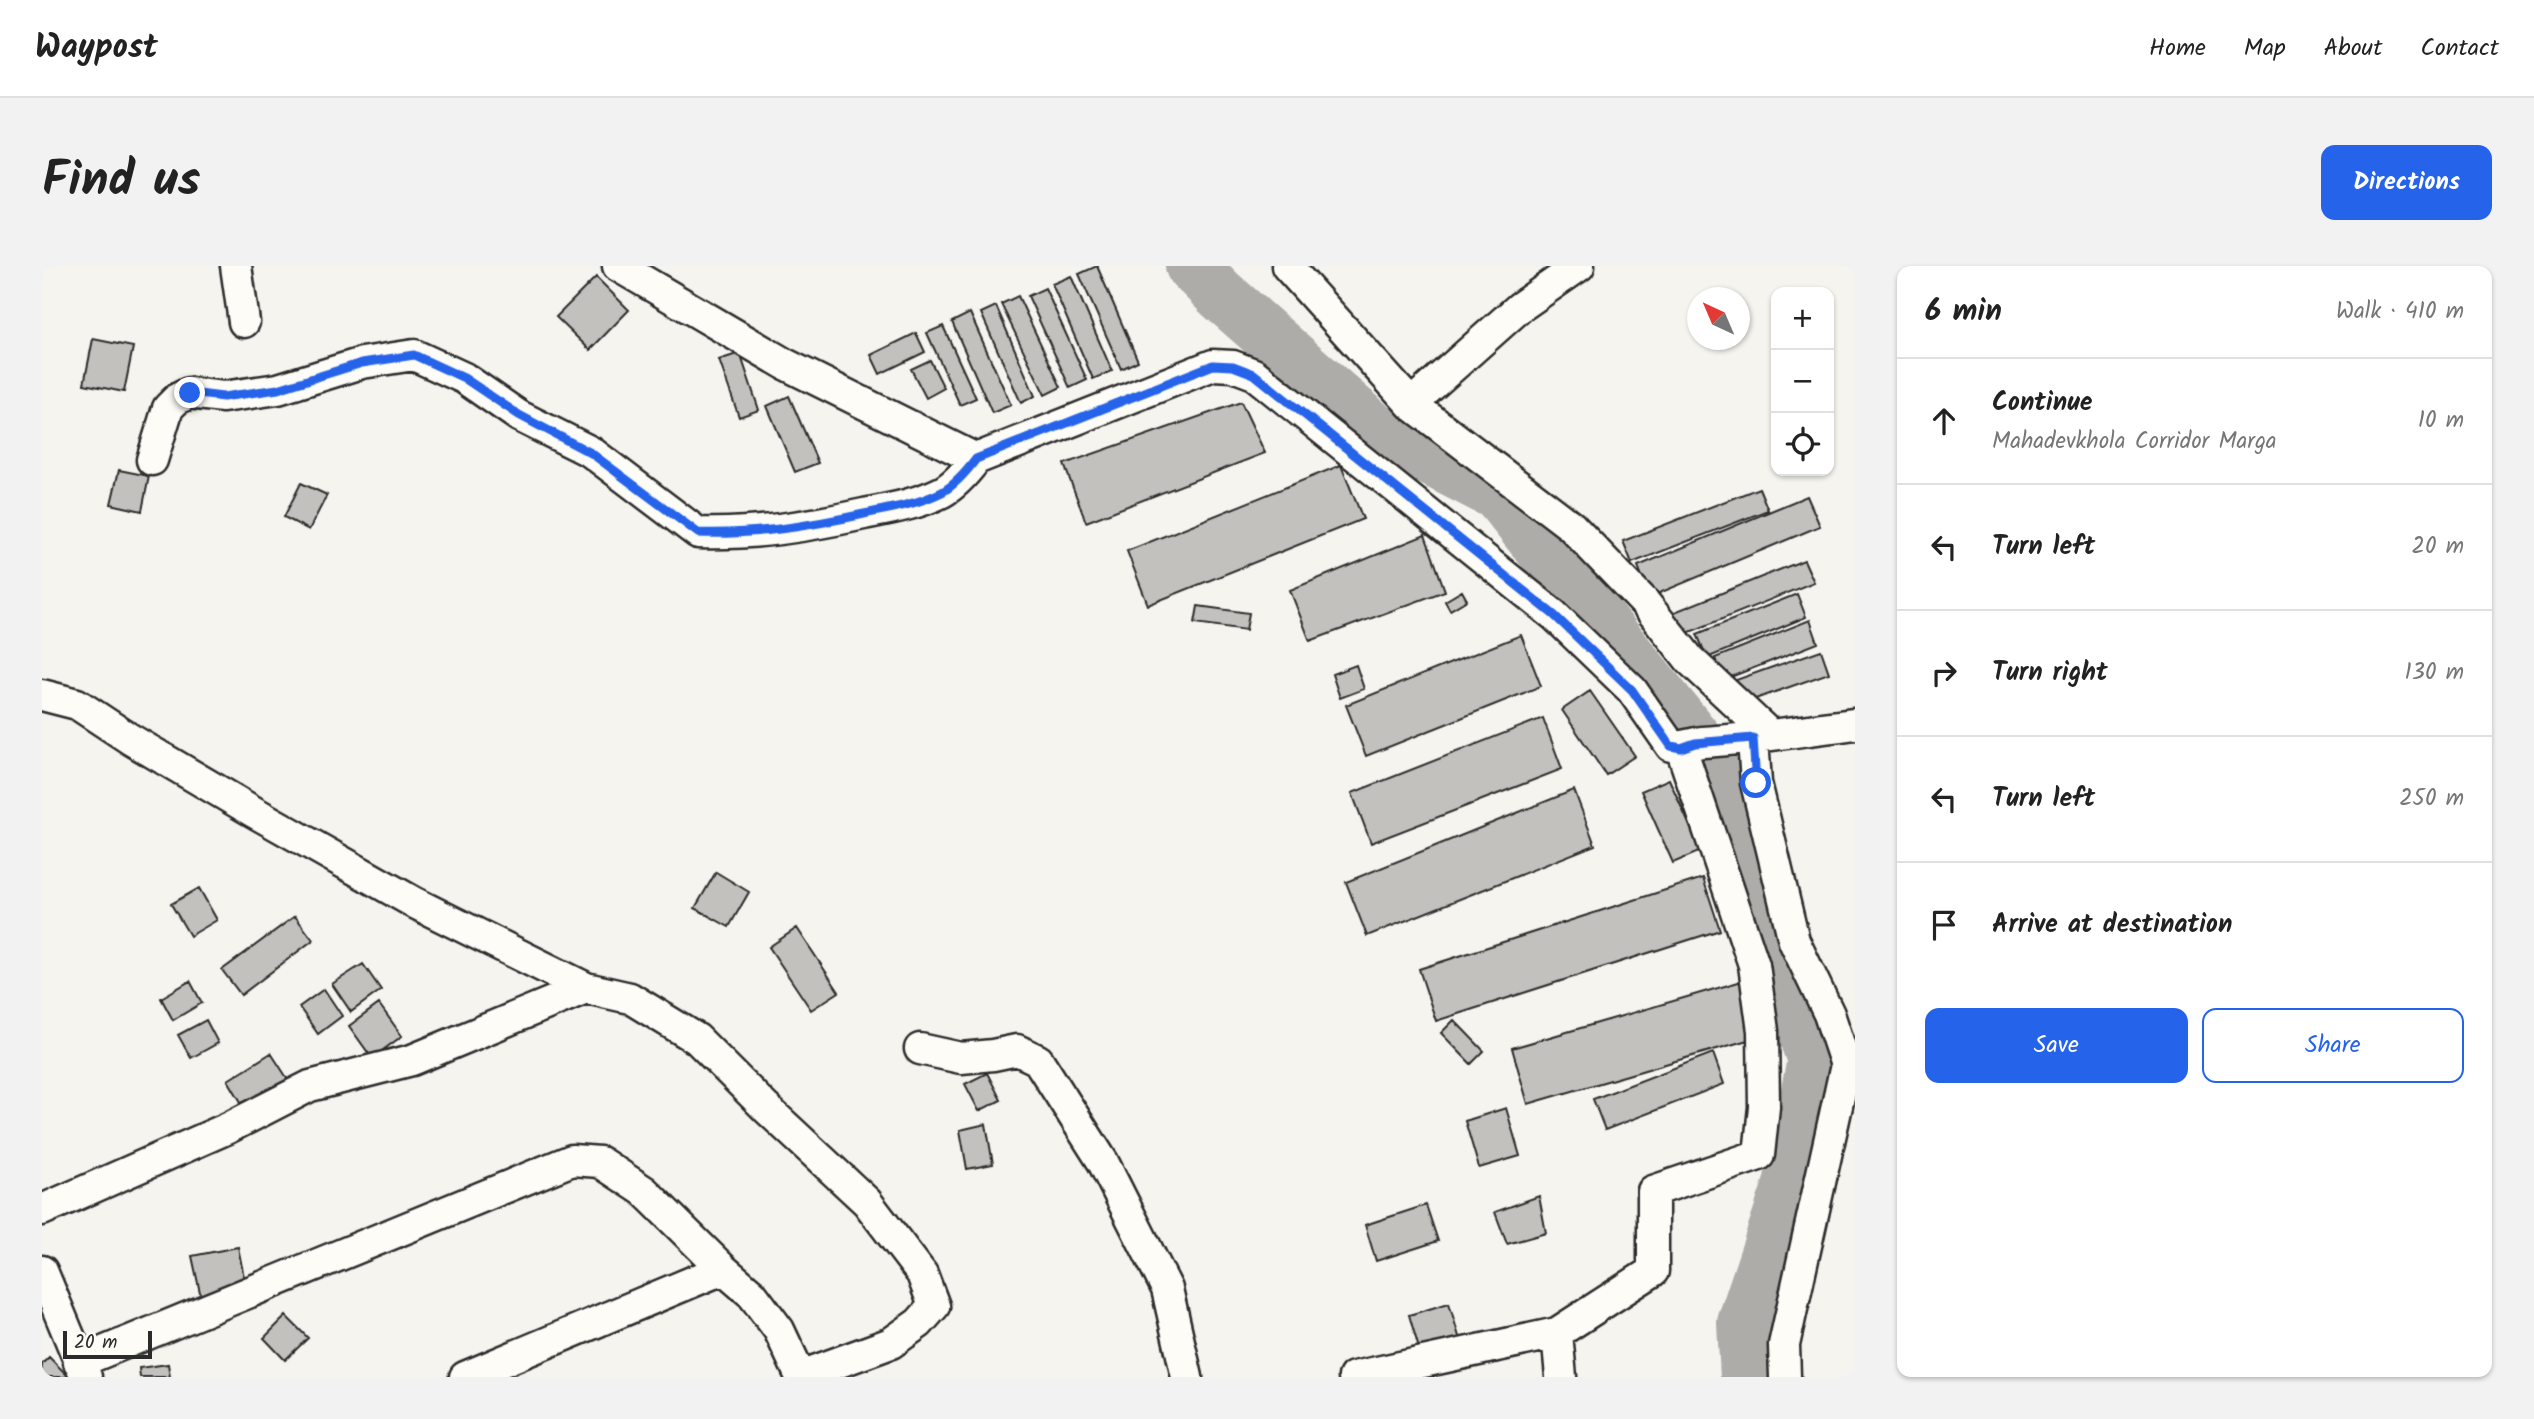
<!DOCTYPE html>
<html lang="en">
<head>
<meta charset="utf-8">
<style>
	:root { --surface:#fff; --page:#f2f2f2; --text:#222; --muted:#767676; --line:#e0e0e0; --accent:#2563eb }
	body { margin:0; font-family:Kalam,sans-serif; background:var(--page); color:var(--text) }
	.controls { position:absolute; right:21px; top:21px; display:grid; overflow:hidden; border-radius:14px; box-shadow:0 2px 5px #0004 }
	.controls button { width:63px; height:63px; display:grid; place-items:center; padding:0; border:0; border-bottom:2px solid var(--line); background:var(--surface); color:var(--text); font:35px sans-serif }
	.compass { position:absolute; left:1645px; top:21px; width:63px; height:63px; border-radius:50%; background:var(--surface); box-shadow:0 2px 5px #0004; rotate:316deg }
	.scale { position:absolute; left:21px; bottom:18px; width:89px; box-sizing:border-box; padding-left:7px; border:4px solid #2b2b2b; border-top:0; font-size:19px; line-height:24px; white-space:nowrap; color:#2b2b2b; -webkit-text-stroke:5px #fdfcf7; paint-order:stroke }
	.stop { position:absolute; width:21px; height:21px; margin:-16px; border:5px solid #2563eb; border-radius:50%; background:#fff }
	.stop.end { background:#2563eb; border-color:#fff; box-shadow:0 2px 7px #0008 }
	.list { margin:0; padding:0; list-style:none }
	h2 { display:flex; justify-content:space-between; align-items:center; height:91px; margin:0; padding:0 28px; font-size:30px }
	h2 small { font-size:23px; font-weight:400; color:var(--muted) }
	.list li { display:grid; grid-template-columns:46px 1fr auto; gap:21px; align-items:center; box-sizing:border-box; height:126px; padding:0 28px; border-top:2px solid var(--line) }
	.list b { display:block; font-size:26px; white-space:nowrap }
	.list p { margin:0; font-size:23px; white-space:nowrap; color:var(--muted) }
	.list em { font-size:23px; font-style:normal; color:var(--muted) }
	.actions { display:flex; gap:14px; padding:21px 28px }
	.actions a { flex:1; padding:16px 0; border:2px solid var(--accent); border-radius:14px; text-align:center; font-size:24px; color:var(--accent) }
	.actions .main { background:var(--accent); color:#fff }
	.icon { flex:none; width:38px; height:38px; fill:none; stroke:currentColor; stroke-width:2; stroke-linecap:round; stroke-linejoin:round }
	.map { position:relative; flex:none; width:1813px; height:1111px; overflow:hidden; border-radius:14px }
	header { display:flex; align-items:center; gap:42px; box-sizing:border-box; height:98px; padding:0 35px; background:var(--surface); border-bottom:2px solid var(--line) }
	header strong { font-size:33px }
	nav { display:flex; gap:38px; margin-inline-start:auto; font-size:24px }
	.intro { display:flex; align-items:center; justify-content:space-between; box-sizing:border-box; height:168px; padding:0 42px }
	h1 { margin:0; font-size:49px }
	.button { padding:18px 32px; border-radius:14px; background:var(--accent); color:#fff; font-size:24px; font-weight:700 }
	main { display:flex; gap:42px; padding:0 42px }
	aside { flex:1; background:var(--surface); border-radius:14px; box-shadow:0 2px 5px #0004 }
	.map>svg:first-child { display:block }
</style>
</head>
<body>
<header>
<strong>Waypost</strong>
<nav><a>Home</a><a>Map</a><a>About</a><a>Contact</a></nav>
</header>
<div class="intro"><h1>Find us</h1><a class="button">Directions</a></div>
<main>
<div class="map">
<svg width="1813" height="1111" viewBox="0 0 1813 1111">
	<rect width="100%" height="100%" fill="#f5f4ef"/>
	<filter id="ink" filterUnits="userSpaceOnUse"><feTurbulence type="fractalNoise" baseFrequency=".0143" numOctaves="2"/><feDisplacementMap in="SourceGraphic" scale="14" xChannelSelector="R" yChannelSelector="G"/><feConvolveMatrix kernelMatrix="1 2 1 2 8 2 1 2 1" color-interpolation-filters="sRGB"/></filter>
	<g filter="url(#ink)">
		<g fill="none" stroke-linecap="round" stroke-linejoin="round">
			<!-- river -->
			<path stroke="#adaca9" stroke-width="54" d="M1150,0L1178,28L1334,165L1456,228L1671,495L1714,628L1772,794L1748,919L1702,1057L1705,1111"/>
		</g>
		<!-- building -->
		<path fill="#c2c1be" stroke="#2b2b2b" stroke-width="2" d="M1055,0L1096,95L1079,103L1037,8Z
			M1029,10L1070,105L1051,113L1010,18Z
			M554,11L587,44L548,84L514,51Z
			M1003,22L1045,114L1028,122L986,30Z
			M976,30L1019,121L1003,129L959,38Z
			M954,40L993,130L979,137L939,47Z
			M928,47L969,139L950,147L910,56Z
			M901,60L934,132L918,139L885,67Z
			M874,67L883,86L838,108L829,89Z
			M51,73L91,81L82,126L42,118Z
			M698,87L717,144L697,151L677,94Z
			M888,94L902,122L884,132L869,103Z
			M747,130L776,197L753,206L725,140Z
			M1199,136L1223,187L1044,256L1022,198Z
			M1299,199L1321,253L1106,339L1085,285Z
			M77,204L107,210L100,245L69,238Z
			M259,217L285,229L267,264L242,251Z
			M1717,222L1726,244L1590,297L1581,275Z
			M1765,230L1778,260L1608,331L1596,300Z
			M1383,269L1403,325L1268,375L1248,324Z
			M1762,294L1772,316L1638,370L1630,347Z
			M1420,325L1425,334L1408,344L1403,335Z
			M1755,328L1764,351L1665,392L1655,368Z
			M1156,340L1207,347L1204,364L1153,357Z
			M1768,354L1776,377L1681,414L1673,392Z
			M1479,369L1499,420L1324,490L1304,439Z
			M1779,384L1787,407L1702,437L1694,414Z
			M1314,399L1322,423L1298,432L1290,408Z
			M1548,425L1593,490L1564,509L1520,444Z
			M1501,452L1520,503L1329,577L1310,527Z
			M1627,513L1659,585L1631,597L1599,525Z
			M1532,524L1553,579L1325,670L1304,616Z
			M674,606L707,626L687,661L653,642Z
			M1661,612L1678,664L1394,755L1377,703Z
			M157,622L175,654L148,670L129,638Z
			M253,650L271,674L199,729L180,704Z
			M755,662L797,726L769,744L727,681Z
			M321,698L339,724L309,746L290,718Z
			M148,715L160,737L131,754L119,732Z
			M1700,715L1716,771L1486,838L1470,782Z
			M282,723L300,750L276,768L257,741Z
			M337,738L360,770L330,792L307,760Z
			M164,754L176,777L149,792L136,769Z
			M1412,754L1442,785L1429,798L1399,767Z
			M229,787L249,818L205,846L186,814Z
			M1671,787L1682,818L1563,864L1551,833Z
			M945,807L959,834L937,845L923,818Z
			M1464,842L1478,890L1437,902L1423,855Z
			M944,858L951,898L925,903L918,864Z
			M1497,930L1504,967L1465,978L1453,946Z
			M1384,939L1396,975L1334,995L1323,959Z
			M196,981L204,1021L159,1031L150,990Z
			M1407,1037L1418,1074L1378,1086L1367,1049Z
			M244,1050L266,1072L243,1094L222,1072Z
			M7,1091L27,1111H0V1098Z
			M126,1098L128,1111H98L97,1102Z"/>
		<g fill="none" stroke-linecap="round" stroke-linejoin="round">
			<defs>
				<path id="minor" d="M194,0L202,56
					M576,0L743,98L934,193L1171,99L1191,100L1212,108L1512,349L1590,424L1629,480C1641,482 1649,477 1661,476C1712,473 1762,464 1813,458
					M1245,0L1369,138L1529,260L1603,337L1648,394L1727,468
					M1369,138L1478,41L1537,0
					M110,194L126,142L135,133L147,127L181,131L236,123L320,97L372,89L422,112L477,150L549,186L656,267C713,269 767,260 822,248C847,243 876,238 900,226C913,219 925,205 934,193
					M0,429L35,438L88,473L212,546L373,637L544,722
					M1711,473L1714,517L1752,675L1787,748L1804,799L1742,1079L1743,1111
					M878,783L919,792L951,789L975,784L996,794L1061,896L1125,1023L1145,1111
					M0,944L186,862L268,820L370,794L544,722L588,732L655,773L724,842L825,936L880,1008L892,1040L877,1057L849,1077L759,1110
					M0,1005L44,1111
					M1515,1067L1519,1111
					M37,1096L530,894L558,896L602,925L681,1003
					M423,1111L681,1003L710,1028L737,1064L759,1111
					M1312,1111L1515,1067L1611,1005V925L1717,889L1722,841L1721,765L1712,699L1639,482"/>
			</defs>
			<!-- minor casing -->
			<use href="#minor" stroke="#2b2b2b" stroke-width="35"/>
			<!-- minor -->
			<use href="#minor" stroke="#fdfcf7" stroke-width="30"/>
		</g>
	</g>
	<g fill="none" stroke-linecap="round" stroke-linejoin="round" filter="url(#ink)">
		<!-- route -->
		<path stroke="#2563eb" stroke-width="9" d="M148,127L181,131L236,123L320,97L372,89L422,112L477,149L549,187L656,267C712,269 767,260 822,248C847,243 876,238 900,226C913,219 925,205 934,193L1171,99L1191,100L1212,108L1512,349L1590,424L1629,480L1639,482L1653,477L1711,472L1714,517"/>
	</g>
</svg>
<div class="controls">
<button>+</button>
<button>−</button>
<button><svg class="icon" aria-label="locate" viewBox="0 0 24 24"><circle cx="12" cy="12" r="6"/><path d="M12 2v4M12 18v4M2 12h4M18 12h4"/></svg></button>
</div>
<svg class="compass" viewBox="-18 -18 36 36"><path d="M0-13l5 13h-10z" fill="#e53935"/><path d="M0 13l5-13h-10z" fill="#767676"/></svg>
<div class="scale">20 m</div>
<div class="stop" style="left:1714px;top:517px"></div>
<div class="stop end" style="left:148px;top:127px"></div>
</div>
<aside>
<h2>6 min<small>Walk · 410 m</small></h2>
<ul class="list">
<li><svg class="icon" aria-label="ahead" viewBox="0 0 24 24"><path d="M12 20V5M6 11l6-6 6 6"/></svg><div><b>Continue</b><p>Mahadevkhola Corridor Marga</p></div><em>10 m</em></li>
<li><svg class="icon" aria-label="left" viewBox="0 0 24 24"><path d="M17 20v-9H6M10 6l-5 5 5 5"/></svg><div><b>Turn left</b></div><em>20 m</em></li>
<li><svg class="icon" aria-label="right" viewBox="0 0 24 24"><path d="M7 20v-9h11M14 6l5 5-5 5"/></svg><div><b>Turn right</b></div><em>130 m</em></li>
<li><svg class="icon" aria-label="left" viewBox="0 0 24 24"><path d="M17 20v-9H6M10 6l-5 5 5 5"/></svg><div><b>Turn left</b></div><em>250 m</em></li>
<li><svg class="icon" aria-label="arrive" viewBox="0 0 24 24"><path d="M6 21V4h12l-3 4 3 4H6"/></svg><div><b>Arrive at destination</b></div></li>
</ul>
<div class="actions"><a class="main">Save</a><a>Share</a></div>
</aside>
</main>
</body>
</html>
